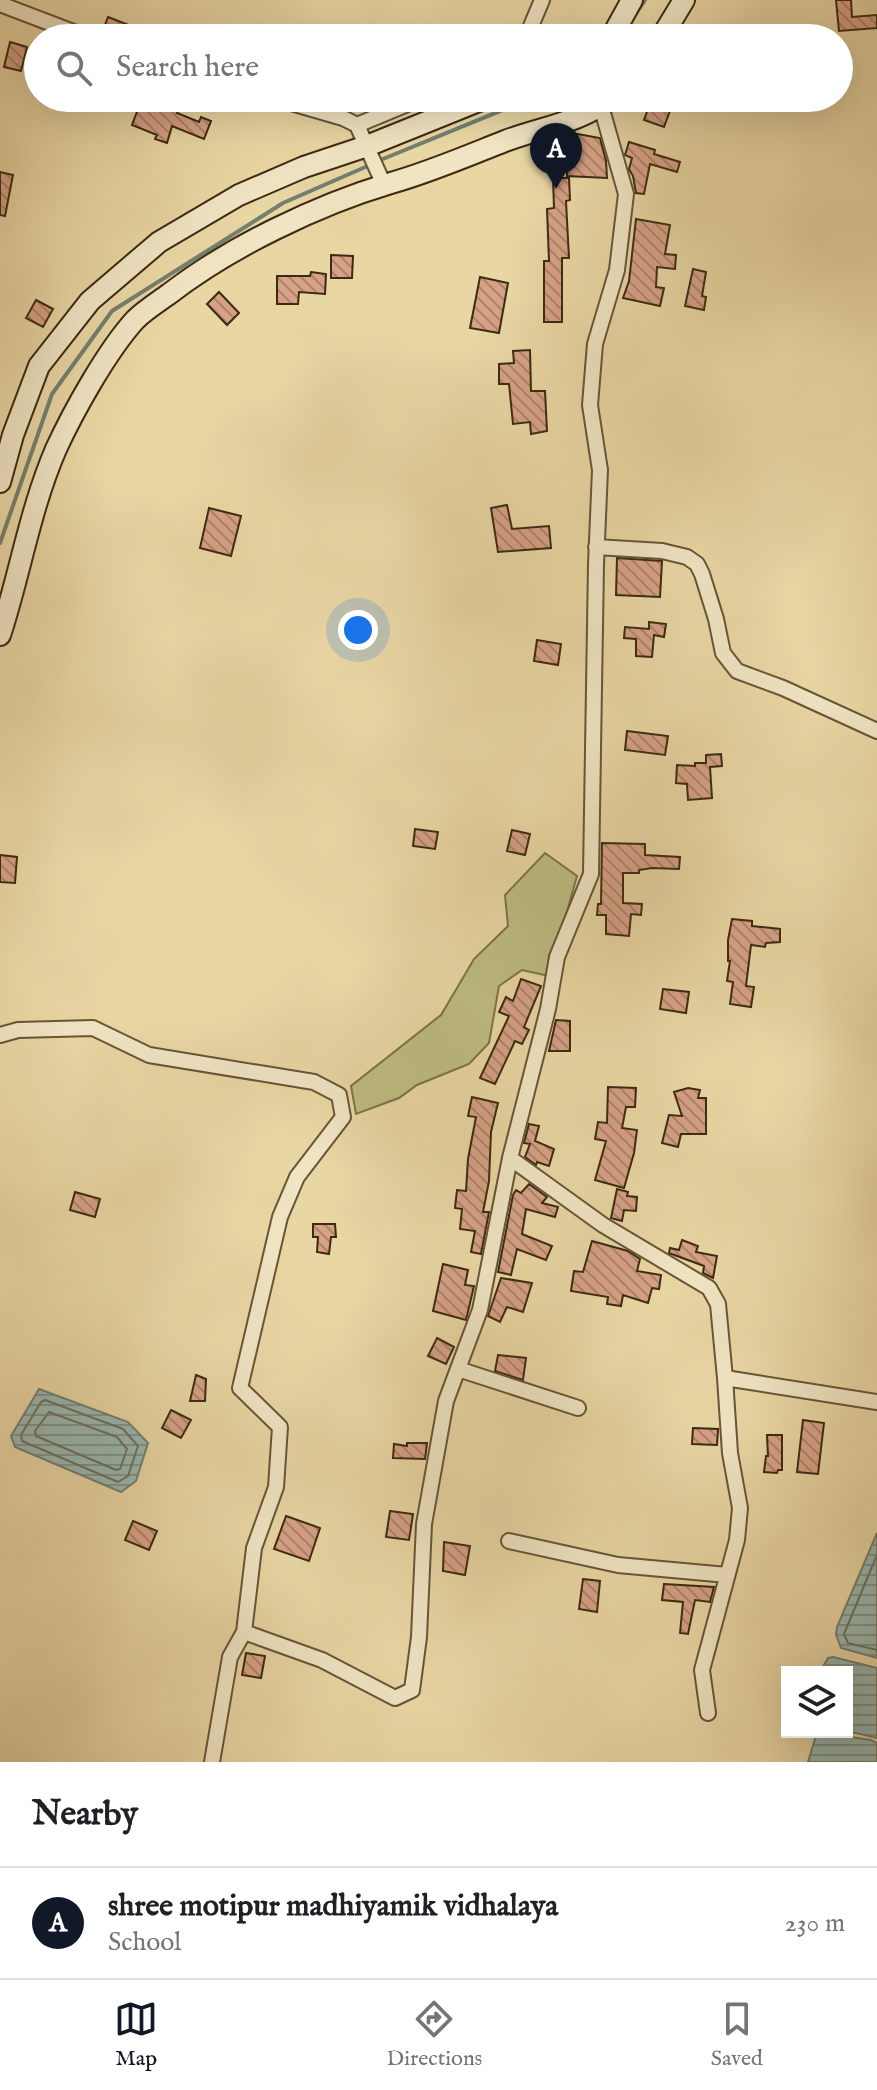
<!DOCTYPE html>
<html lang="en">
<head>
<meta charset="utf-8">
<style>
	:root { --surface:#fff; --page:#f6f6f6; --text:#202124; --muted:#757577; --line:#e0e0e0; --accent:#111827 }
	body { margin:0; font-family:"IM FELL English",serif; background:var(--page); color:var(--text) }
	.controls { position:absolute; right:24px; bottom:24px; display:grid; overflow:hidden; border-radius:0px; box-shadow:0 8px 32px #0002 }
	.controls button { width:72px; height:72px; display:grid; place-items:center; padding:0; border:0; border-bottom:2px solid var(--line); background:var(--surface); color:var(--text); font:40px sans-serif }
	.you { position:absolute; left:358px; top:630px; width:28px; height:28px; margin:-20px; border:6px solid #fff; border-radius:50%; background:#1a73e8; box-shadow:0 0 0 12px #1a73e833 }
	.badge { display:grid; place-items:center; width:52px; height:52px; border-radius:50%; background:var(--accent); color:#fff; font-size:26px; font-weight:700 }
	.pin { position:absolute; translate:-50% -66px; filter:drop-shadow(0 2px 4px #0008) }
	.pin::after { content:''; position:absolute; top:42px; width:28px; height:24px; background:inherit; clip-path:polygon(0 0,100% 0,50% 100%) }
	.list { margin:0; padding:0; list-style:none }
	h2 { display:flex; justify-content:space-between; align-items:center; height:104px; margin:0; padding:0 32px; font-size:34px }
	h2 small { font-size:26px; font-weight:400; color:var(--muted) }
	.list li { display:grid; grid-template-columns:52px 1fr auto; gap:24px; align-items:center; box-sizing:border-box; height:112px; padding:0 32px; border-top:2px solid var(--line) }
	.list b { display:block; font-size:30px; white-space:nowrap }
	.list p { margin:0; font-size:26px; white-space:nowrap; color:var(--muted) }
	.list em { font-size:26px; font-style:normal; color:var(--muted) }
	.icon { flex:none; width:44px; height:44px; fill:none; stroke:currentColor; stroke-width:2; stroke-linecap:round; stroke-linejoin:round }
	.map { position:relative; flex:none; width:877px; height:1762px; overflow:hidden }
	.search { position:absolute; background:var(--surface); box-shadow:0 8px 32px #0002; left:24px; right:24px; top:24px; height:88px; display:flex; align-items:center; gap:20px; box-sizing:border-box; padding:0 28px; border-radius:44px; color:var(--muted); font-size:30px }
	.sheet { height:216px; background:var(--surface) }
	nav { display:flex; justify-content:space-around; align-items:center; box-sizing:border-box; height:112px; border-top:2px solid var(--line); background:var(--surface); font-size:22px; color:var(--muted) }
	nav a { display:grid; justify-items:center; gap:4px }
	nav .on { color:var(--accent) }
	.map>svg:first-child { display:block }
</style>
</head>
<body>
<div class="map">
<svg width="877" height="1762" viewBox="0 0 877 1762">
	<defs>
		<pattern id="water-rules" width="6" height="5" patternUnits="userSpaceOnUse" patternTransform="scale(2)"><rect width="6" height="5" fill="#99b7af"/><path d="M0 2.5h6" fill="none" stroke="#7e958d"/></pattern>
		<pattern id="building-back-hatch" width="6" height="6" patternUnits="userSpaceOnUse" patternTransform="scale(2)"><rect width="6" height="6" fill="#d6a185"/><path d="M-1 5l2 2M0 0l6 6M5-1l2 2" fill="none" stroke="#af836b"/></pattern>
	</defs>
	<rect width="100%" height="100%" fill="#e8d6a3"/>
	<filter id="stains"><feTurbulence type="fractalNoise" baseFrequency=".0025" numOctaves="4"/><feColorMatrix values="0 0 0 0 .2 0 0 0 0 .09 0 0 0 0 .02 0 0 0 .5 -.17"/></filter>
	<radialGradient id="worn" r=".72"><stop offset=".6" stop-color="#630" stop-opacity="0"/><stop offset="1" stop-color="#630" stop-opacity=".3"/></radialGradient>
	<!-- grass -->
	<path fill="#bdbc80" stroke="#7c7348" stroke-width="2" d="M545,853L577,876L549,976L522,970L499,986L489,1043L469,1064L417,1085L399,1098L356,1114L351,1086L441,1015L474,959L508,926L505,895Z"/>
	<!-- water -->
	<path fill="url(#water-rules)" stroke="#747f70" stroke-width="2" d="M39,1389L128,1422L148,1443L136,1481L121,1492L15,1447L11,1436Z
		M877,1533V1658L841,1648L836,1635L837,1627Z
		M833,1657L877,1668V1738L847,1731V1672H820L828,1658Z
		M817,1732L871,1740L877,1743V1762H808Z"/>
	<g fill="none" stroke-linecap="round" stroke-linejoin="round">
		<!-- shore -->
		<path stroke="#6a7060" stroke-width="2" d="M45,1400L123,1429L138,1446L128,1476L118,1482L22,1441L21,1435L41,1402Z
			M49,1412L117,1437L127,1449L120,1469L116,1470L36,1436L35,1431Z
			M877,1555L844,1634L848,1643L877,1650"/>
		<!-- stream -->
		<path stroke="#747f70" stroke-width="4" d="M633,18L645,0
			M378,161L532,98
			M0,543L52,394L112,311L283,203L370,165"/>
	</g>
	<!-- building -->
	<path fill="url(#building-back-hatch)" stroke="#3c2a11" stroke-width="2" d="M836,0H851L852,17L877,15V28L839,31Z
		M108,17L134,27L130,38H109L101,35Z
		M10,42L27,47L21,71L4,67Z
		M111,98H153L179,108L177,113L199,122L201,117L211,121L204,139L172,126L167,143L155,139L157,135L132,125L138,109L110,104Z
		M652,98L674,100L664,127L644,120Z
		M572,133L600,138L606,161L607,178L567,176L568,135Z
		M629,142L655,150L654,154L680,162L677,172L650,164L644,194L636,193L633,176L629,169L632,158L625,155Z
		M0,172L13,175L5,216L0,215Z
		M553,178H569L570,200L566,201L569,258H562V322H544V261H549L547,209L554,208Z
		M636,219L670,225L665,254L676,255L675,269L657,267L656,287L664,288L660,306L623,298L629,281Z
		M331,255L353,256L352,278H331Z
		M693,269L706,272L702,296L706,297L704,310L685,306Z
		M311,272L326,274L325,294L299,292L298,304H277V276H310Z
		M480,277L508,283L499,333L470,328Z
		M219,292L239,313L227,325L207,304Z
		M36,300L53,309L43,327L26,318Z
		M530,350L531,391H545L547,431L531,434L530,422L513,424L509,384H499V364L514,363L513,351Z
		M507,505L512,529L549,526L551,548L498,552L491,508Z
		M209,508L241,516L231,556L200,548Z
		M617,558L662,561L660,597L616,595Z
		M649,622L666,624L664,637L654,635L652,657L636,656V639L624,638L625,627L649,629Z
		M537,640L561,644L558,665L534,661Z
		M627,731L668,736L665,755L625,750Z
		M721,754L722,766L710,767L712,798L688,800L687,784L676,783L677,765L695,766V763H706V755Z
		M415,829L438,832L435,849L413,846Z
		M512,830L530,834L525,855L507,851Z
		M602,843L645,844V855L680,857L679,869L652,868L639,870V873H623V903L642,904L641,915L631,914L629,936L606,934V915H597L598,904H601Z
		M0,855L17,857L15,883L0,882Z
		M732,919L752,921V926L780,929V942L766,943L765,947L751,945L746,986L754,987L751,1007L730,1004L733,982L727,981L730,961H728V940Z
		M521,979L541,986L524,1027L529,1030L522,1044L515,1041L495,1084L480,1078L509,1016L499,1012L506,997L513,1001Z
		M663,989L689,992L686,1013L660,1009Z
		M556,1020L570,1021V1051H549Z
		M608,1087L636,1088L635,1107H626L622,1128L637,1130L634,1153L624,1188L595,1180L606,1141L595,1139L598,1122L607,1123Z
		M688,1088L700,1090L698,1098H706V1134H681L678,1147L662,1143L669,1115L682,1116L674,1092Z
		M472,1097L498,1103L491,1132L489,1181L483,1212H489L481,1254L471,1252L475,1231L460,1229L462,1209L455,1208L457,1190L466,1191L468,1159L476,1117L468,1116Z
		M529,1124L539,1126L535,1141L554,1149L549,1166L537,1162L536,1165L525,1157L530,1144L524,1143Z
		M529,1184L547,1197L542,1203L558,1207L555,1217L526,1209L522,1234L552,1246L546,1260L517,1249L511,1275L498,1272L513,1195L516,1190L521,1193Z
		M617,1189L628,1192L627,1196L637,1197L636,1211L624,1210L622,1221L611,1218Z
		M75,1192L100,1199L95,1217L70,1210Z
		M313,1224H335L336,1237H331L329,1254L317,1252L318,1237H313Z
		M682,1240L698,1246L696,1252L717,1256L713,1278L703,1273L704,1266L669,1253L670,1248L679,1250Z
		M592,1241L628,1251L640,1259L637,1271L661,1275L659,1289L652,1288L648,1303L623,1295L621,1306L607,1304L608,1297L571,1291L574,1271L583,1272Z
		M443,1264L468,1270L465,1285L474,1286L466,1320L433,1311Z
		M501,1278L532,1283L523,1312L507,1307L500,1322L488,1316Z
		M437,1338L454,1347L446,1364L428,1356Z
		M498,1355L526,1358L523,1380L495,1371Z
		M196,1375L206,1379L205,1401H190Z
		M171,1410L191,1420L181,1438L162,1428Z
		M803,1420L824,1423L818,1474L797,1472Z
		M693,1428L718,1429L717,1445L692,1444Z
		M767,1435H782V1470H778L777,1473L764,1472L766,1456H768Z
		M407,1443H427L425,1459L393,1458L394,1444L407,1446Z
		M390,1511L413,1514L409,1540L386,1537Z
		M286,1516L320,1528L309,1561L274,1549Z
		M133,1521L157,1531L149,1550L125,1540Z
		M444,1542L470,1546L465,1575L443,1571Z
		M583,1579L600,1581L597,1612L579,1609Z
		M664,1584L714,1587L710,1602L695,1600L688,1634L680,1633L683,1602L662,1600Z
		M246,1653L265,1656L261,1678L242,1675Z"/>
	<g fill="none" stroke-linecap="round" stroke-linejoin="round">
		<defs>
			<path id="street" d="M0,4L89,38
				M526,38L542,0
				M274,98L343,118L357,125L384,185
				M601,106L626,194L617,270L595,344L590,405L600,470L596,564L591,874L557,957L548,1009L510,1158L603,1225L709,1288L718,1304L725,1378L877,1402
				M357,125L422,98
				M596,547L662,551L687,557L697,564L702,574L716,619L723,653L737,671L783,688L877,731
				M0,1035L18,1030L93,1028L149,1055L314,1082L339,1095L343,1117L297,1177L280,1217L240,1388L280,1427L276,1487L254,1548L244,1632
				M458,1369L578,1408
				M509,1541L618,1565L727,1575
				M708,1713L702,1670L737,1540L740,1508L730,1453L725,1378
				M212,1762L230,1657L244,1632L322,1660L395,1698L412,1690L419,1637L424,1524L446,1401L480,1310L510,1158"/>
			<path id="secondary" d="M611,38L632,0
				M661,38L684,0
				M0,482L13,435L39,366L90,301L159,242L239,195L304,167L367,146L486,98
				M0,635C20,574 30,509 56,449C74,410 107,351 135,320C145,310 158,302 169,294C230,247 317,205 391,183C430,172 467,156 505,141C539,128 583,122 611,98"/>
		</defs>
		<!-- street casing -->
		<use href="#street" stroke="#675536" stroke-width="18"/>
		<!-- secondary casing -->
		<use href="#secondary" stroke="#3c2a11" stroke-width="24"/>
		<!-- street -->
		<use href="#street" stroke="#f0e4c3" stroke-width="14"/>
		<!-- secondary -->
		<use href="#secondary" stroke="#f0e4c3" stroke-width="20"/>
	</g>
	<rect width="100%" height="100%" filter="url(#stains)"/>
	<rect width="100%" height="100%" fill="url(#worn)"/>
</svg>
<div class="controls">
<button><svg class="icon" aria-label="layers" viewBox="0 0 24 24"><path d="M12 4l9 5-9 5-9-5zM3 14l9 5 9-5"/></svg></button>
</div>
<div class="you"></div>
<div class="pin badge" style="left:556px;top:189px">A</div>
<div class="search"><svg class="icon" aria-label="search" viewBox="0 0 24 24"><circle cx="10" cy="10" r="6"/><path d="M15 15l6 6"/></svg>Search here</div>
</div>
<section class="sheet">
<h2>Nearby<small></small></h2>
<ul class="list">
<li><span class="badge">A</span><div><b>shree motipur madhiyamik vidhalaya</b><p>School</p></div><em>230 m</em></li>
</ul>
</section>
<nav>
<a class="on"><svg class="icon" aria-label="map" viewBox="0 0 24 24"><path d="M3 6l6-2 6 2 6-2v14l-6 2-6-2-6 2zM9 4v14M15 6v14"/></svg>Map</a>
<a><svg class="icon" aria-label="directions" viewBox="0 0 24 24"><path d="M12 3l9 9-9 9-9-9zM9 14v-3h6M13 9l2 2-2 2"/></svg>Directions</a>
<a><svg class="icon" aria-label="saved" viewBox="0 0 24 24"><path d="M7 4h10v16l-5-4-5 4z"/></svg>Saved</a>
</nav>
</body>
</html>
